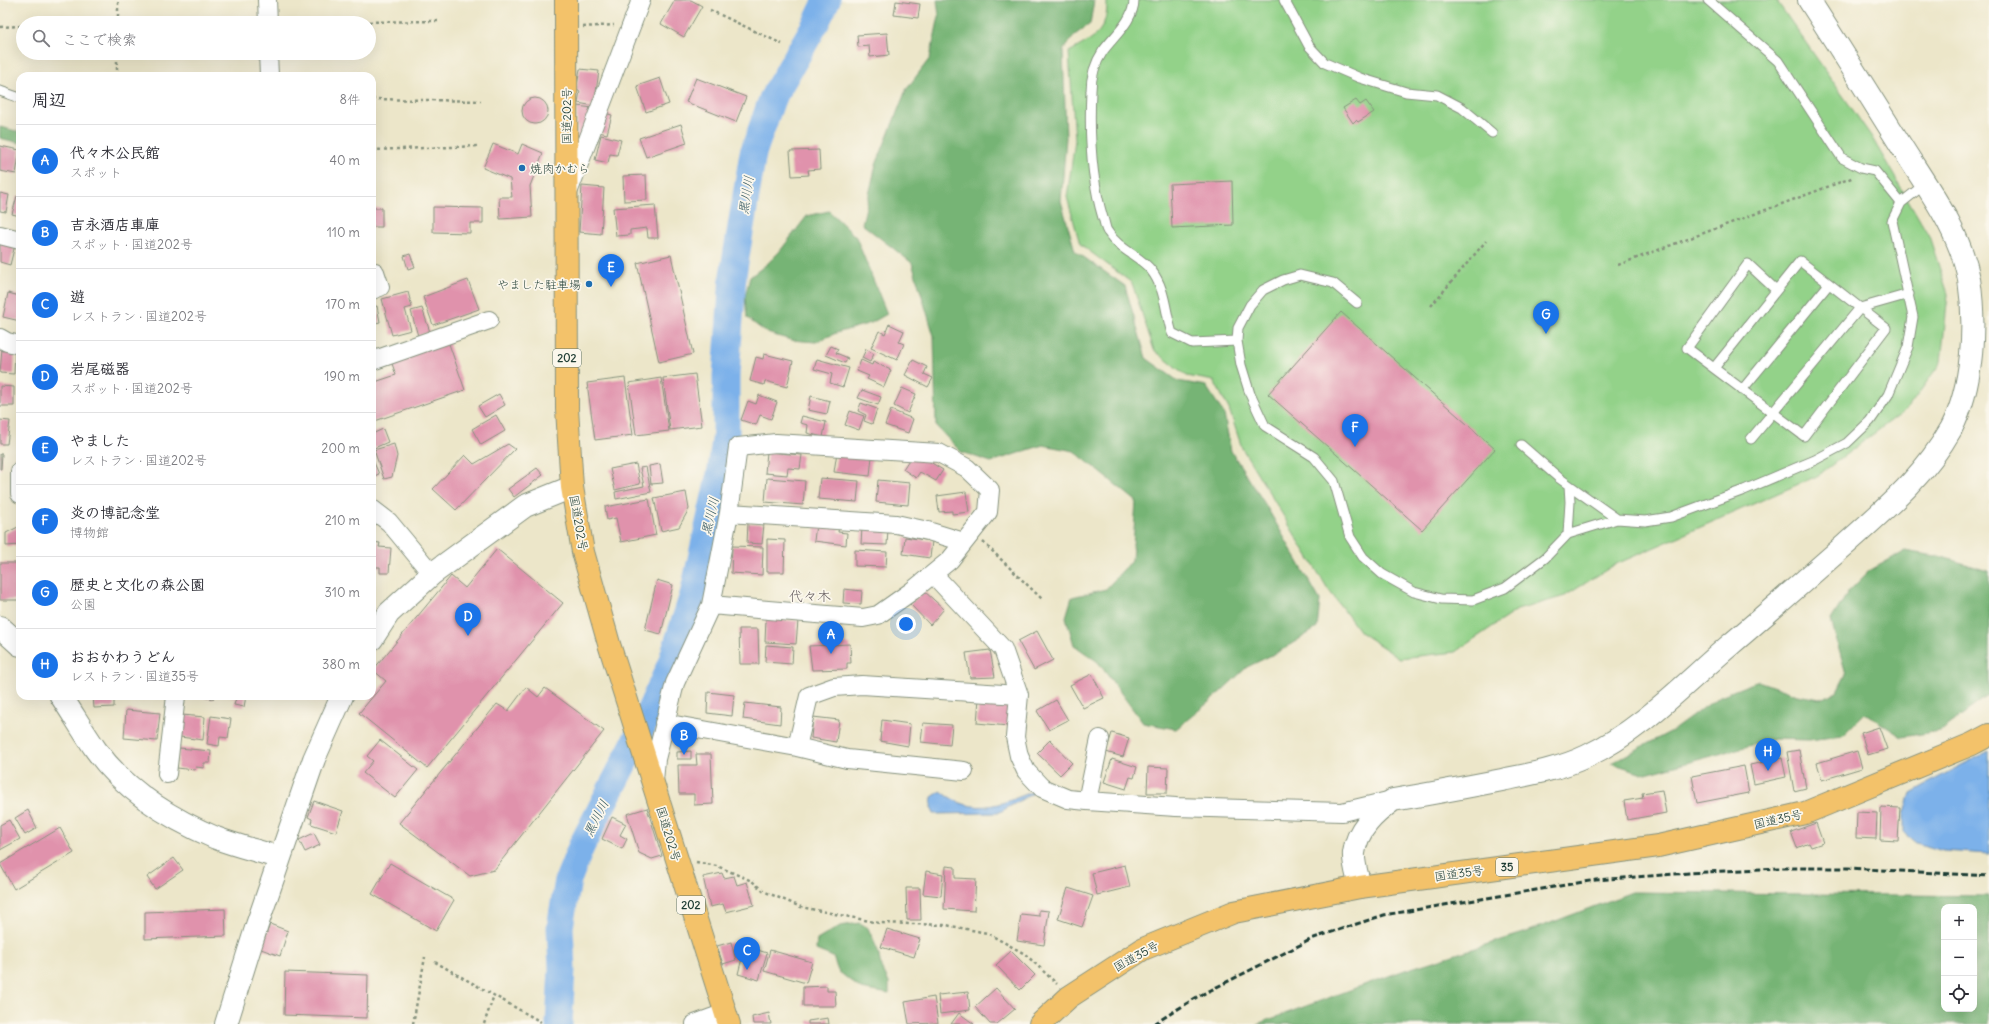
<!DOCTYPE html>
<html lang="ja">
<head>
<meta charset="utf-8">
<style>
	:root { --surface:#fff; --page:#f2f2f3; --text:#2b2b33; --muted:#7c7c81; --line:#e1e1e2; --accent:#1a73e8 }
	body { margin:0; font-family:Delius,"Klee One",sans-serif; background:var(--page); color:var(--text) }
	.controls { position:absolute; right:12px; bottom:12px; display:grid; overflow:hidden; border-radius:8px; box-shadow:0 4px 16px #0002 }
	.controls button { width:36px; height:36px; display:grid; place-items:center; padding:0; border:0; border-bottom:1px solid var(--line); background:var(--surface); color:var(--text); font:20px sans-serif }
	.you { position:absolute; left:906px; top:624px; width:14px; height:14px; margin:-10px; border:3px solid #fff; border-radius:50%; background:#1a73e8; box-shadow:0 0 0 6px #1a73e833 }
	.badge { display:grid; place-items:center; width:26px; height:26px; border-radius:50%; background:var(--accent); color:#fff; font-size:13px; font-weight:700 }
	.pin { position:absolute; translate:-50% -33px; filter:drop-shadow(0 1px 2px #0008) }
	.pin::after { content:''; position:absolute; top:21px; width:14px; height:12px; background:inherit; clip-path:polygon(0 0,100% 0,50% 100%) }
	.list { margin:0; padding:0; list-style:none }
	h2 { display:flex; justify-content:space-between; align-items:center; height:52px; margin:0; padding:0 16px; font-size:17px }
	h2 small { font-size:13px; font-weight:400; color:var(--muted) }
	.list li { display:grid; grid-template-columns:26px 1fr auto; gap:12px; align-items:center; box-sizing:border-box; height:72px; padding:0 16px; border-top:1px solid var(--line) }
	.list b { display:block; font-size:15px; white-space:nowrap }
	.list p { margin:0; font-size:13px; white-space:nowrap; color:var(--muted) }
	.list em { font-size:13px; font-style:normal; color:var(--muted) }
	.icon { flex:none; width:22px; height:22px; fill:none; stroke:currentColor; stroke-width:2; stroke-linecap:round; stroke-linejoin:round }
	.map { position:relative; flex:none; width:1989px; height:1024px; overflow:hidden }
	.search { position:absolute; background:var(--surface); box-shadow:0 4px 16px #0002; left:16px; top:16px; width:360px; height:44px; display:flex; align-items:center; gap:10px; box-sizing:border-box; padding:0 14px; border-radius:22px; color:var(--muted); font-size:15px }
	.panel { position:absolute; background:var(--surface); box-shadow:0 4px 16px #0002; left:16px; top:72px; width:360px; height:628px; border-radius:12px }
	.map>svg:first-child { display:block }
</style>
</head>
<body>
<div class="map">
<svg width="1989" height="1024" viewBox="0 0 1989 1024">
	<rect width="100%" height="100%" fill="#fbf7ec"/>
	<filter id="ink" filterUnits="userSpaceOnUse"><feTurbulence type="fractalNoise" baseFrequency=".025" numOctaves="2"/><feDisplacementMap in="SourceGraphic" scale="8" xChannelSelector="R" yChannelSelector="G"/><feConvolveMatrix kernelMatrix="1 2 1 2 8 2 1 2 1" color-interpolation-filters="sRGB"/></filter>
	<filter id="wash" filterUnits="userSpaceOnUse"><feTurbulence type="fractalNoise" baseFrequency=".012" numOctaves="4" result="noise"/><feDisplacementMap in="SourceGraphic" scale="16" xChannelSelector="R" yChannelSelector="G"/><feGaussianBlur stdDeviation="0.9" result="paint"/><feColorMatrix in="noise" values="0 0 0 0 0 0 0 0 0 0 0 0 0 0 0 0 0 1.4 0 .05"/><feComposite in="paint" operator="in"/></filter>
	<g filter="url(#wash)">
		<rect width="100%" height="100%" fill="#ece6c9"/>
		<!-- green -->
		<path fill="#93d289" stroke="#59885e" d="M1107,0H1776L1871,136L1929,236L1948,294L1941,362L1908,408L1817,476L1614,565L1565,596L1517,610L1455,652L1399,658L1360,632L1328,589L1242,448L1229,409L1214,381L1187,376L1154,350L1132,283L1080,244L1067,197L1075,140L1069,52C1094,38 1108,32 1107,0Z"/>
		<!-- forest -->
		<path fill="#76b475" stroke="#4a7854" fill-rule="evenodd" d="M937,0H1094L1090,24L1076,34L1063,50L1066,138L1061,201L1075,251L1125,286L1146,358L1178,381L1206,386L1224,414L1231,451L1265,504L1320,600L1317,628L1280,651L1247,667L1215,697L1176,729L1143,723L1098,662L1074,645L1066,617L1072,597L1106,589L1132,560L1136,501L1074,451L1043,445L991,462L961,452L936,426L934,336L912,263L862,224L876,165L906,90L930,58L939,16Z
			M0,127L20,132V143L0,138Z
			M829,211L856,237L887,314L871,323L836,333L816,342L791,340L767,333L747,318L745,297L750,277L767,264L780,251L807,216Z
			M1905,551L1942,557L1989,571V695L1940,731L1902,737L1865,713L1842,736L1809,740L1774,739L1646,774L1611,763L1672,731L1720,696L1758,681L1797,695L1820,699L1837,692L1846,674L1831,620L1849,591L1869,571Z
			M1632,892L1989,896V1024H1257L1405,970L1527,932ZM1944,907H1974V1009H1944Z
			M860,923L868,928L878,951L881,967L889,983V994L861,989L838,971L833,957L816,950L817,940L840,926Z"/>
		<!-- water -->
		<path fill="#7cb1ea" stroke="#4e778f" d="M1989,751V854L1943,851L1916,843L1904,833V815L1911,793L1950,771Z
			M1042,788L998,813L934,814L931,807L932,797L941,791C976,820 1004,802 1042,788Z"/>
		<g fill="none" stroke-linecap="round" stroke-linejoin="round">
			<!-- river -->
			<path stroke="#7cb1ea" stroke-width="27" d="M559,1024L562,969L560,927L568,880L581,847L642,728L671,663L693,595L721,469L726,433V376L733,275L753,153L772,99L816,23L827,0"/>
		</g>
		<g id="blocks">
			<!-- building -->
			<path fill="#e092ac" d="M675,0H691L702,6L684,37L661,24Z
				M896,1L920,4L918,18L894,15Z
				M887,33L889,55L870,57L869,46L858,47L857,35Z
				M580,69L599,71L594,106L578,103L580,91H576Z
				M660,78L669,104L646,112L637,86Z
				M696,78L746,97L736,122L686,102Z
				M522 111a13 13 0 1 1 26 0a13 13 0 1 1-26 0Z
				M1356,100L1360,105L1366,101L1374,112L1358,122L1356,120L1353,123L1343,108Z
				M577,106L593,108L585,144L577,143Z
				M604,113L612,115L607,134L599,132Z
				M681,124L687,143L646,157L639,138Z
				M601,135L621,140L617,155L610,154L608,163L595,160Z
				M493,144L518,154L522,144L543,153L530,186L532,217L500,219L499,197H512L511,189L510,179L483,168Z
				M0,146L20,150L16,174L0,171Z
				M819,150L820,169L808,170L809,175L792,176L790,151Z
				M646,175L647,200L624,201L623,176Z
				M1232,181L1233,225L1172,228L1170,184Z
				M582,186L604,188L601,234L579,232Z
				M0,193L9,195L6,212L0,211Z
				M17,196H20V216L12,214Z
				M655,205L658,238H648L647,228L630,230V235L616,236L613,208Z
				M433,207L483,208V223H470V233L433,232Z
				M372,208H382V227H372Z
				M0,241L15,245L10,265L0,262Z
				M410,254L415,267L408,269L404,256Z
				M671,255L693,354L659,362L637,263Z
				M468,280L479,309L433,325L423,297Z
				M408,292L412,307L405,309L411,330L392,335L382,299Z
				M8,293L20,296V321L3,317Z
				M377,306L380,322L372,324V307Z
				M422,308L430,332L418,336L411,311Z
				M1341,312L1495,449L1422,530L1268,394Z
				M889,324L904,331L899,342L904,344L897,360L871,348L879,331L885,334Z
				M447,338L465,390L372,422V383L396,375L390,358Z
				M831,346L838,349L836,353L848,358L845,363L826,355Z
				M2,348L15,349L14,374L0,373Z
				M866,349L874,354L870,362L862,358Z
				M764,354L793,361L787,387L765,381L764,385L750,381L756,357L763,359Z
				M817,359L849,368L843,387L830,383L832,374L814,369Z
				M861,360L872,365L873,362L891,370L884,387L867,379L869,376L857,371Z
				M913,360L927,367L924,374L933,378L928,387L905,375Z
				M695,374L702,426L670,430L663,378Z
				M625,378L633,435L595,440L587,383Z
				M661,378L669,431L636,435L629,383Z
				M0,386L14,387V406H0Z
				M902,388L916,394L908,413L894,406Z
				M862,390L881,397L878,405L858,398Z
				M499,394L505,405L485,417L478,406Z
				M759,395L777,402L771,419L760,415L756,425L741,420L748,401L756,404Z
				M811,396L830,401L827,414L808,410Z
				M861,403L877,409L872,424L864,421L866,415L858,411Z
				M891,410L913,419L908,433L885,425Z
				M850,411L864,416L859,430L845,425Z
				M496,415L505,431L481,445L472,429Z
				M802,416L826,422L823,437L807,433L808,425L800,423Z
				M0,420L10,421L7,444H0Z
				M383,429L388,442L372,449V434Z
				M394,444L397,456L392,477L384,479L374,450Z
				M508,444L515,449L456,510L433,489L465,455L474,464Z
				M767,452L802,455L800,469L788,468L787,475L765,473Z
				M837,452L872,456L870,476L834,472Z
				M914,452L943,470L936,481L920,472L916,478L903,469Z
				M0,454H2L1,469H0Z
				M372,458L379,474L372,477Z
				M636,464L640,484L615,490L610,469Z
				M660,464L663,483L651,484L649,466Z
				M646,467L651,492L616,499L615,492L644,486L640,468Z
				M537,468L543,475L514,497L508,489Z
				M767,478L805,481L803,505L765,502Z
				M820,478L859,481L857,502L818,499Z
				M878,480L910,483L908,505L876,502Z
				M686,492L689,509L679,527L661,531L654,498Z
				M966,492L969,512L952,514V511L939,512L937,496Z
				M649,499L656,535L621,542L616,518L607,520L605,507Z
				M748,523L764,524L762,544L747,543Z
				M816,524L839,526L838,532L847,533L846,545L814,541Z
				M20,526V545L6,546V533Z
				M862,528L888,529L887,545L861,544Z
				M905,537L932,541L930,558L903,554Z
				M767,539L785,540L784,572H767Z
				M372,542L380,543L379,547L391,548L389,573H380V567H372Z
				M732,546L763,547L762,575L731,573Z
				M497,549L563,603L427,768L359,713L386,681L373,670L451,576L465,588Z
				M855,550L887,552L886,567L855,566Z
				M0,563H20V600H0Z
				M657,580L673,585L661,634L645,630Z
				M844,589L862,591L861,604L843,603Z
				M924,591L944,609L930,625L910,604Z
				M766,619L798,621L796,644L765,642Z
				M739,629H758L759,664H740Z
				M1037,631L1053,660L1034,670L1018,641Z
				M850,644L851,663H847V669L812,670L809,646Z
				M766,645L793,647L792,664L765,662Z
				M990,650L995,677L970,678L966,653Z
				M1092,674L1104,698L1083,708L1070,685Z
				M526,687L538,697L545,688L604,731L494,870L470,876L399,823L497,704L508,711Z
				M708,692L734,695L732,716L707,713Z
				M93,696H114V707L94,708Z
				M196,696H214L213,699Z
				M229,696H246L244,707L234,705L236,698Z
				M979,698L1011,700L1008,726L977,723Z
				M1056,700L1068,720L1049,730L1037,711Z
				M745,703L781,707L780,724L743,719Z
				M126,710L160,713L157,741L124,738Z
				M182,715L205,717L203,740L180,737Z
				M211,716L231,719L228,738L220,737L219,746L207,744Z
				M813,717L839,720L836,742L811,738Z
				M882,720L910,724L908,746L880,741Z
				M923,723L952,725L950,745L921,742Z
				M1879,727L1887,749L1868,755L1861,733Z
				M1112,733L1129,738L1123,757L1106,752Z
				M380,740L418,770L395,798L363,773L373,761L367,756Z
				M1050,740L1072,763L1060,775L1037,753Z
				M179,748L211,751L210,763H204V768L196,767L195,770L177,768Z
				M1799,750L1806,788L1794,791L1787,752Z
				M691,751V759H677V752Z
				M1857,751L1862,768L1822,780L1817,763Z
				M696,754H711L713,804L694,805V794H679L678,765H697Z
				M1782,758L1786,777L1754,784L1750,765Z
				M1112,759L1137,767L1134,778L1130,777L1126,789L1104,782Z
				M1744,766L1749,793L1697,803L1692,776Z
				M1148,767L1168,768L1167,793H1147Z
				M1662,790L1666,813L1627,820L1624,801L1643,798L1642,793Z
				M314,801L343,811L336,832L311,824L312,819L308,817Z
				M1881,807L1900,808L1898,841L1880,840Z
				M647,808L662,856L652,859L639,853L627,814Z
				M28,810L37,828L25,835L15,818Z
				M1857,812L1877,813L1876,839L1856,838Z
				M612,817L626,824L620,835L627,839L622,849L602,839Z
				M9,820L20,839L0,850V825Z
				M1816,823L1823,843L1811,847L1809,843L1797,848L1791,832Z
				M60,828L74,853L14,889L0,864Z
				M314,833L320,845L305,852L299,840Z
				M174,858L183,870L155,889L147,877Z
				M390,863L454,900L436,931L372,894Z
				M1125,865L1130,887L1097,895L1092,873Z
				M946,866L955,867V878L976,879L974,911L944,909Z
				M926,871L943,874L941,896L923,894Z
				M722,873L724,878L734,876L737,885L747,882L754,905L726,912L723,904L710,907L703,877Z
				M906,888H920L921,920H907Z
				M1068,888L1093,896L1082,927L1058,919Z
				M225,909L226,936L145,939V912Z
				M1039,910L1049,911L1044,945L1017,941L1021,914L1039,916Z
				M270,924L288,931L280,956L261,949Z
				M887,929L920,939L914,957L881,947Z
				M731,942L736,960L723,964L717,946Z
				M745,946L767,953L759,980L738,974Z
				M770,950L812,962L806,983L764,971Z
				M1011,951L1035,975L1020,990L996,965Z
				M285,972L368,975L367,1018L284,1015Z
				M827,986V991H835L836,1006H803V987Z
				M996,988L1015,1009L997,1024H990L975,1007Z
				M968,992L970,1010L940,1014L938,995Z
				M934,997L938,1023L909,1024L905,1002Z
				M769,1013L771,1024H753L752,1017Z
				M959,1013L974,1024H951Z
				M828,1018L829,1024H808V1021Z"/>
		</g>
	</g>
	<g filter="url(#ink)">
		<use href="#blocks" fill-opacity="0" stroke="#86927e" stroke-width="1"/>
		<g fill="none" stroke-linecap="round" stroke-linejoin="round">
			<defs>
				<path id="service" d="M1134,0C1134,20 1114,36 1103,51C1095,63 1091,77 1091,91C1089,133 1091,178 1103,218C1105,222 1105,229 1108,232C1118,249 1140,256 1151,270C1166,289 1165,312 1172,333L1192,343L1237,341
					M1284,0L1309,46L1325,63L1360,78L1406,92L1437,95L1462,108L1492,133
					M1708,0L1778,61L1842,158L1861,168L1875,171L1901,203
					M0,91L20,98
					M1357,303L1333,283L1300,275L1283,280L1263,290L1250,305L1238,328L1237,341L1241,365L1250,394L1265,426L1314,457L1334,481L1350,537L1363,557L1382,574L1414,592L1441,599L1473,600L1505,588L1545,558L1568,534L1617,519L1645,521L1671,517L1744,490L1815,460L1847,443L1870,421L1888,395L1908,347L1913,317L1892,221L1901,203L1925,184
					M1714,368L1800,261L1886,328L1804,436L1687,348L1748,264L1776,290
					M1742,390L1829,284
					M1751,439L1860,308L1909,294
					M1521,445L1559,478L1617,519
					M1568,534L1570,502L1569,485"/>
				<path id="minor" d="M267,0L268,23
					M268,53L269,76
					M569,190L641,0
					M0,235L20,240
					M372,290L380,287L375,272
					M0,338L7,342L20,345
					M372,361L489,320
					M20,471V494
					M372,509L389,522L432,574
					M729,513L896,524L928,531L964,542
					M933,574L1003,649L1019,695L1015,737L1019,756L1026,771L1042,788L1068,799L1087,801
					M664,723L797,747L847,759L964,771
					M1100,739L1087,801L1176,807L1342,812L1392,800
					M797,747L809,696L834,687L862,685L1019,695
					M167,774L176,696
					M654,781L656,759L675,683L711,605L729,513L738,447L776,443L939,453L967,468L990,490L988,512L950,560L912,591L878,615L863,618L711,605
					M695,1024L725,1013"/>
				<path id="tertiary" d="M0,627L20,645
					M372,639L389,613L432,574L525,506L572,487
					M61,696C73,714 84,733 96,750C125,790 171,819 216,838C237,846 259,851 280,858
					M1360,887C1358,877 1353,863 1354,853C1357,829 1374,814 1393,800C1429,794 1466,787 1502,780C1531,774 1560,769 1587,756C1642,730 1684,684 1730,645C1769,612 1807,578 1845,545C1886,508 1924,477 1951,429C1973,387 1976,325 1969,279C1960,230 1926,186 1900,144C1870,96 1840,48 1809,0
					M226,1024L257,925L314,759L342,696"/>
				<path id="trunk" d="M566,0L567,409L572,487L583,552L609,644L729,1024
					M1040,1024L1069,997L1143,949L1234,912L1360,887L1658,846L1805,813L1972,744L1989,735"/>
			</defs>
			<!-- service casing -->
			<use href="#service" stroke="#86927e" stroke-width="11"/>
			<!-- minor casing -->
			<use href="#minor" stroke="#86927e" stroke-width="20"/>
			<!-- tertiary casing -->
			<use href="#tertiary" stroke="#86927e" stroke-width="24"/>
			<!-- trunk casing -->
			<use href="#trunk" stroke="#86927e" stroke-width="24"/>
			<!-- path -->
			<path stroke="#86927e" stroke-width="2.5" stroke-dasharray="3 3" stroke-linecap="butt" d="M710,10L782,44
				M118,23V0
				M285,23L438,21
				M0,27L23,26
				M583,27L614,25
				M117,76V53
				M372,99L481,101
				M372,150L479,146
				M1618,265L1854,177
				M1431,306L1486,241
				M983,542L1043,600
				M696,862L717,866L752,881L763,891L801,907L879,923L946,925L987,933L1025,954L1057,984
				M435,962L541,1022
				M413,1024L425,957
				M484,1024L494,995"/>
			<!-- service -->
			<use href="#service" stroke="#fff" stroke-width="9"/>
			<!-- minor -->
			<use href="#minor" stroke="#fff" stroke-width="18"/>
			<!-- tertiary -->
			<use href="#tertiary" stroke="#fff" stroke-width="22"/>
			<!-- trunk -->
			<use href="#trunk" stroke="#f3c26a" stroke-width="22"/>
			<!-- rail -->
			<path stroke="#1f3d34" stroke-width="3" stroke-dasharray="6 3" stroke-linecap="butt" d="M1154,1024L1197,997L1314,938L1384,915L1596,880L1689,873L1778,868H1848L1989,876"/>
		</g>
	</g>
	<!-- markers -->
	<g fill="#1f6fb2" stroke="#fbf7ec" stroke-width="1.5">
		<circle cx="522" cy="168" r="4"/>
		<circle cx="589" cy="284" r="4"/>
	</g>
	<g text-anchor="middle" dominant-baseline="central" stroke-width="3.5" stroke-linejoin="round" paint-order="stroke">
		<!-- shield labels -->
		<g fill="#fbf7ec" stroke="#61756b" stroke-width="1">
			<rect x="553" y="349" width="28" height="18" rx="3"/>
			<rect x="1496" y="858" width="22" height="18" rx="3"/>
			<rect x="677" y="896" width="28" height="18" rx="3"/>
		</g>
		<g font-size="11" font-weight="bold" fill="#1f3d34">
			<text x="567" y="358">202</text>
			<text x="1507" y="867">35</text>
			<text x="691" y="905">202</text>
		</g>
		<!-- street labels -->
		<g font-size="12" fill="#1f3d34" stroke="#fbf7ec">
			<text transform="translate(566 116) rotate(-90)">国道202号</text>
			<text transform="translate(579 523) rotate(80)">国道202号</text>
			<text transform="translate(1778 819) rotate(-13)">国道35号</text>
			<text transform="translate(669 834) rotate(73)">国道202号</text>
			<text transform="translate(1459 873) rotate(-8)">国道35号</text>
			<text transform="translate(1136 956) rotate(-29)">国道35号</text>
		</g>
		<!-- poi labels -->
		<g font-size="12" fill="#1f3d34" stroke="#fbf7ec" text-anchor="start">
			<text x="530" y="168">焼肉かむら</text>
			<text x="581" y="284" text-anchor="end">やました駐車場</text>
		</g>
		<!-- water labels -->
		<g font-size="13" font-style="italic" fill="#365a62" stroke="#fbf7ec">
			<text transform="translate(746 195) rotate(-81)">黒川川</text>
			<text transform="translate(710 516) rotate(-77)">黒川川</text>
			<text transform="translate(596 818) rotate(-63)">黒川川</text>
		</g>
		<!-- quarter labels -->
		<g font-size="14" fill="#635b5e" stroke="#fbf7ec">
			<text x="810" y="596">代々木</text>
		</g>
	</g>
</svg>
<div class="controls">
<button>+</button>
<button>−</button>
<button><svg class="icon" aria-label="locate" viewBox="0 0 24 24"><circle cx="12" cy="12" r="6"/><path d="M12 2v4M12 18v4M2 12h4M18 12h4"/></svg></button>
</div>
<div class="you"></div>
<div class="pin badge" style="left:831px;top:654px">A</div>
<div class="pin badge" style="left:684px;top:755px">B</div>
<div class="pin badge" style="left:747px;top:970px">C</div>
<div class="pin badge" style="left:468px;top:636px">D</div>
<div class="pin badge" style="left:611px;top:287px">E</div>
<div class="pin badge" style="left:1355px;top:447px">F</div>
<div class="pin badge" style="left:1546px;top:334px">G</div>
<div class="pin badge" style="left:1768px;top:771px">H</div>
<div class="search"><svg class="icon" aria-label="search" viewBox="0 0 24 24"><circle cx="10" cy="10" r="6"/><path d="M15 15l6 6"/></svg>ここで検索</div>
<section class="panel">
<h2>周辺<small>8件</small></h2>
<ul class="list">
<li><span class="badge">A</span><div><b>代々木公民館</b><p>スポット</p></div><em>40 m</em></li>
<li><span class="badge">B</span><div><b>吉永酒店車庫</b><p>スポット · 国道202号</p></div><em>110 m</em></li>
<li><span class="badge">C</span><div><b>遊</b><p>レストラン · 国道202号</p></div><em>170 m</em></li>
<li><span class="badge">D</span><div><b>岩尾磁器</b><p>スポット · 国道202号</p></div><em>190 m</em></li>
<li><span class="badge">E</span><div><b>やました</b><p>レストラン · 国道202号</p></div><em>200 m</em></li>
<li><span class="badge">F</span><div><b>炎の博記念堂</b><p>博物館</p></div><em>210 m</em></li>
<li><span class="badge">G</span><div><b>歴史と文化の森公園</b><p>公園</p></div><em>310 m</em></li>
<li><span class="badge">H</span><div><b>おおかわうどん</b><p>レストラン · 国道35号</p></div><em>380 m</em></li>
</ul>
</section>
</div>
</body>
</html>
